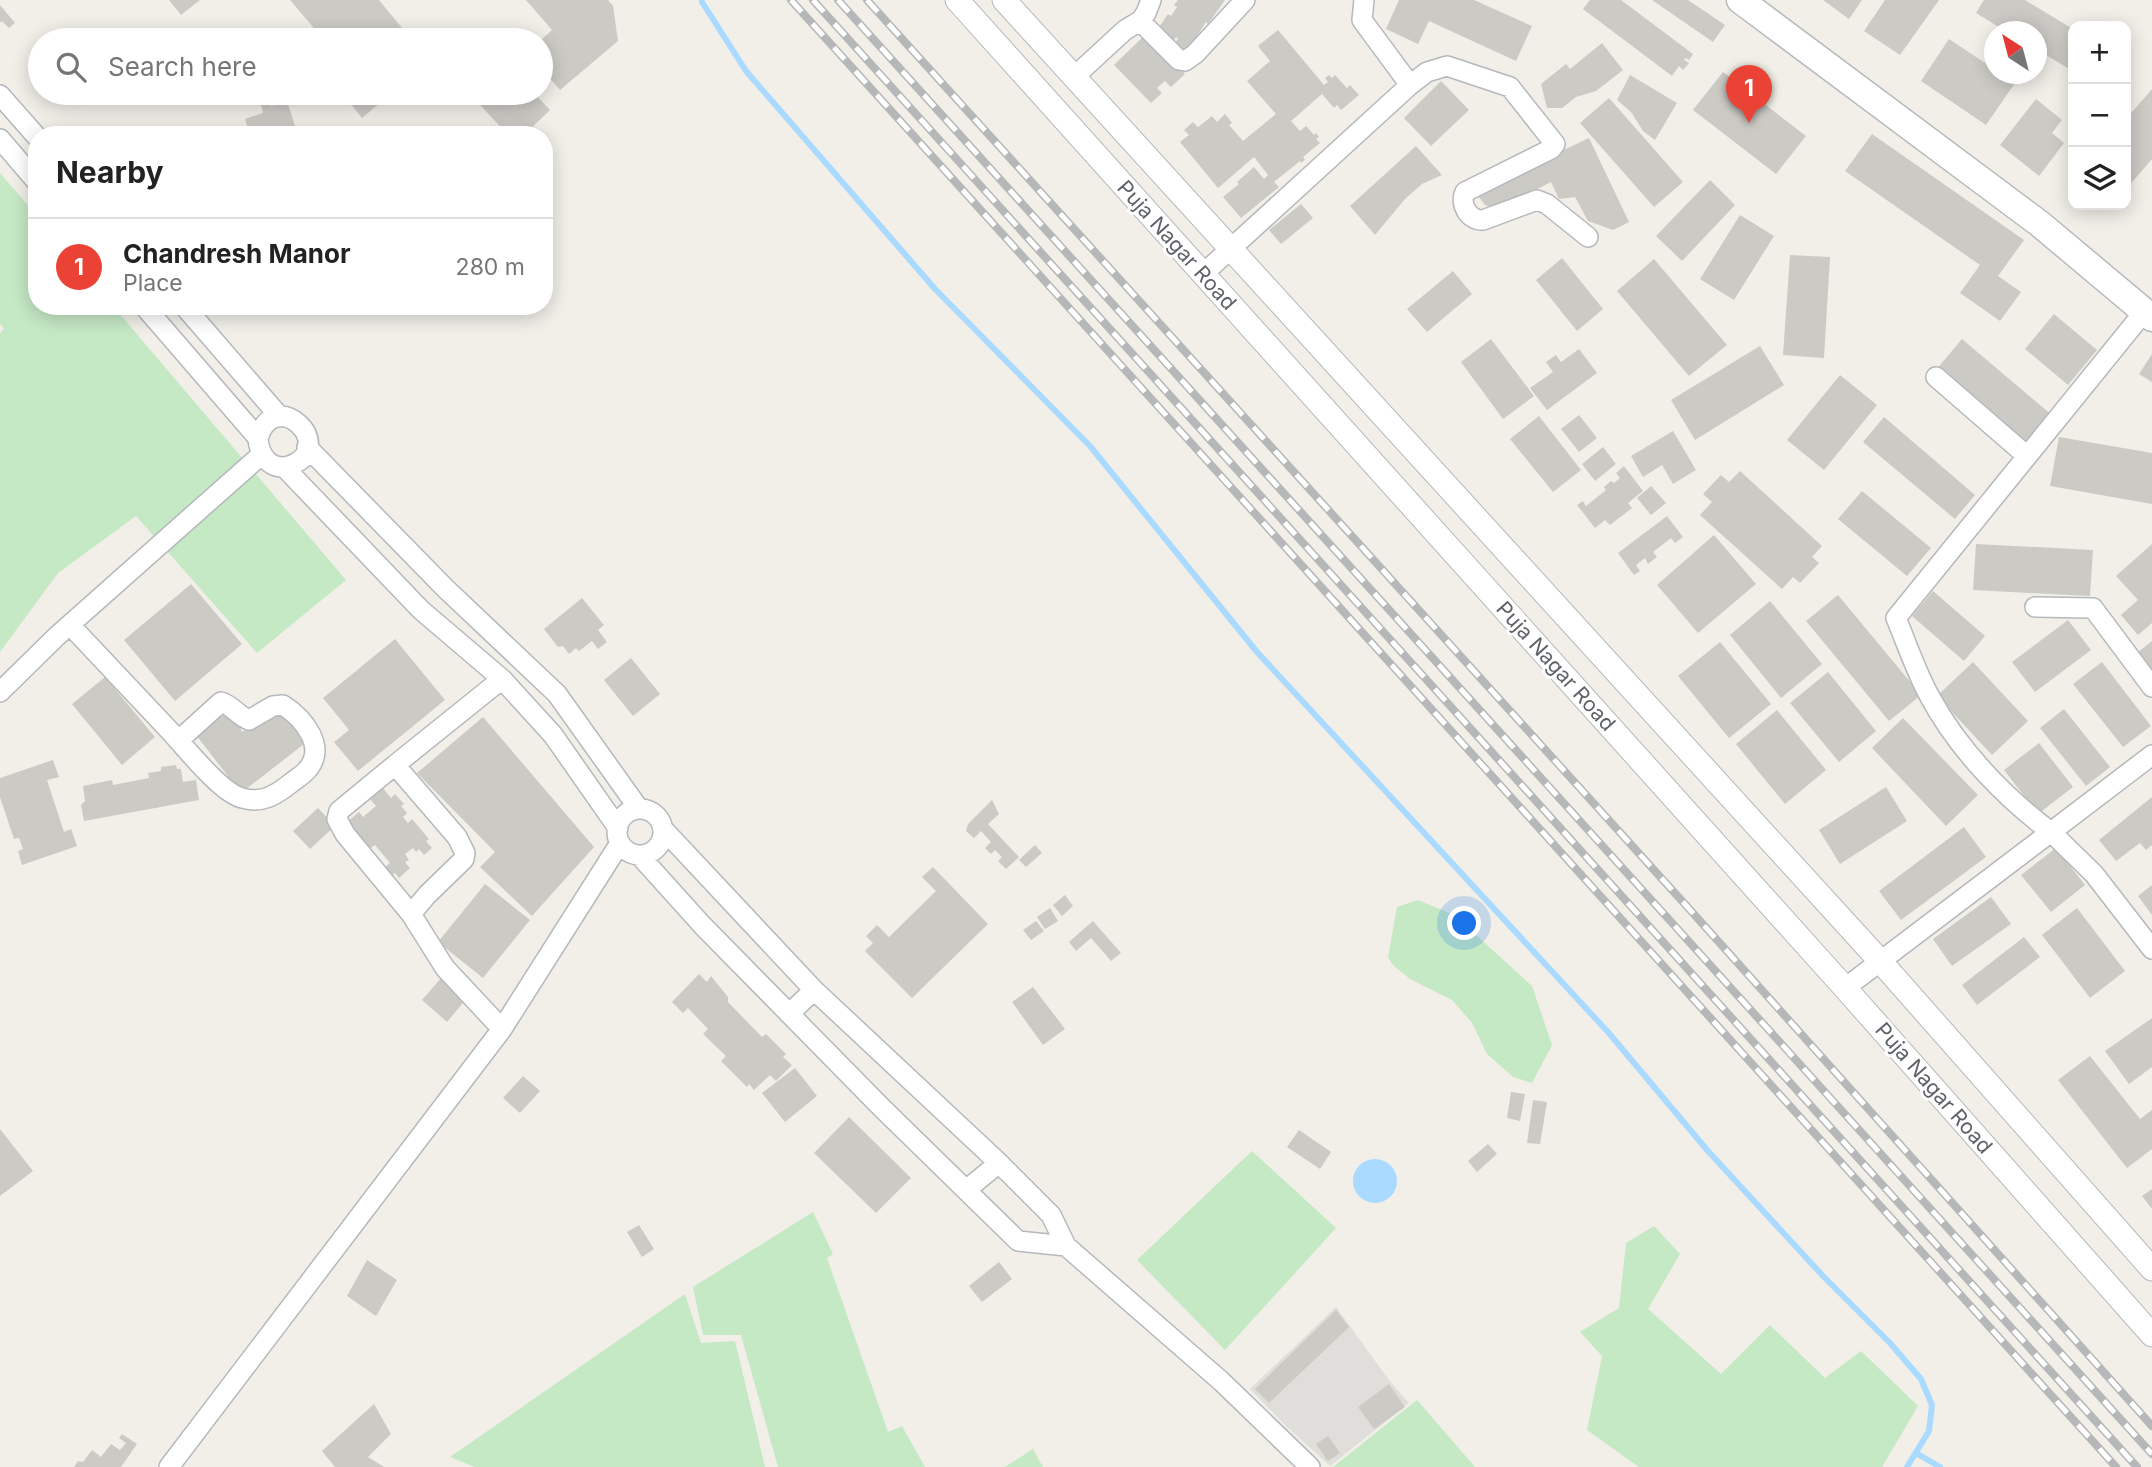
<!DOCTYPE html>
<html lang="en">
<head>
<meta charset="utf-8">
<style>
	:root { --surface:#fff; --page:#f6f6f6; --text:#222; --muted:#767676; --line:#e0e0e0; --accent:#ea4335 }
	body { margin:0; font-family:Inter,sans-serif; background:var(--page); color:var(--text) }
	.controls { position:absolute; right:21px; top:21px; display:grid; overflow:hidden; border-radius:14px; box-shadow:0 4px 18px #0003 }
	.controls button { width:63px; height:63px; display:grid; place-items:center; padding:0; border:0; border-bottom:2px solid var(--line); background:var(--surface); color:var(--text); font:35px sans-serif }
	.compass { position:absolute; left:1984px; top:21px; width:63px; height:63px; border-radius:50%; background:var(--surface); box-shadow:0 4px 18px #0003; rotate:324deg }
	.you { position:absolute; left:1465px; top:924px; width:24px; height:24px; margin:-18px; border:5px solid #fff; border-radius:50%; background:#1a73e8; box-shadow:0 0 0 10px #1a73e833 }
	.badge { display:grid; place-items:center; width:46px; height:46px; border-radius:50%; background:var(--accent); color:#fff; font-size:23px; font-weight:700 }
	.pin { position:absolute; translate:-50% -58px; filter:drop-shadow(0 2px 4px #0008) }
	.pin::after { content:''; position:absolute; top:37px; width:24px; height:21px; background:inherit; clip-path:polygon(0 0,100% 0,50% 100%) }
	.list { margin:0; padding:0; list-style:none }
	h2 { display:flex; justify-content:space-between; align-items:center; height:91px; margin:0; padding:0 28px; font-size:30px }
	h2 small { font-size:23px; font-weight:400; color:var(--muted) }
	.list li { display:grid; grid-template-columns:46px 1fr auto; gap:21px; align-items:center; box-sizing:border-box; height:98px; padding:0 28px; border-top:2px solid var(--line) }
	.list b { display:block; font-size:26px; white-space:nowrap }
	.list p { margin:0; font-size:23px; white-space:nowrap; color:var(--muted) }
	.list em { font-size:23px; font-style:normal; color:var(--muted) }
	.icon { flex:none; width:38px; height:38px; fill:none; stroke:currentColor; stroke-width:2; stroke-linecap:round; stroke-linejoin:round }
	.map { position:relative; flex:none; width:2152px; height:1467px; overflow:hidden }
	.search { position:absolute; background:var(--surface); box-shadow:0 4px 18px #0003; left:28px; top:28px; width:525px; height:77px; display:flex; align-items:center; gap:18px; box-sizing:border-box; padding:0 24px; border-radius:38px; color:var(--muted); font-size:26px }
	.panel { position:absolute; background:var(--surface); box-shadow:0 4px 18px #0003; left:28px; top:126px; width:525px; height:189px; border-radius:28px }
	.map>svg:first-child { display:block }
</style>
</head>
<body>
<div class="map">
<svg width="2152" height="1467" viewBox="0 0 2152 1467">
	<rect width="100%" height="100%" fill="#f1efe8"/>
	<!-- industrial -->
	<path fill="#e0deda" d="M1336,1307L1389,1380L1409,1403L1330,1466L1284,1424L1250,1389Z"/>
	<!-- green -->
	<path fill="#c5e8c5" d="M0,173L37,216V306H113L346,580L257,653L136,516L58,573L0,652V333L4,329L0,324Z
		M1418,900L1454,915L1532,986L1552,1045L1532,1083L1513,1077L1487,1054L1472,1023L1452,1000L1410,979L1393,965L1388,957L1397,907Z
		M1252,1151L1336,1228L1225,1350L1137,1260Z
		M813,1212L833,1254L827,1258L888,1432L902,1426L925,1467H778L741,1335H703L693,1287Z
		M1654,1226L1680,1254L1648,1309L1721,1374L1770,1325L1825,1378L1861,1351L1918,1406L1882,1467H1639L1587,1430L1602,1356L1580,1332L1619,1308L1626,1243Z
		M685,1294L701,1343L735,1341L765,1467H475L450,1457Z
		M1417,1400L1475,1467H1333Z
		M1033,1449L1043,1467H1005Z"/>
	<!-- water -->
	<path fill="#aadaff" d="M1353 1181a22 22 0 1 1 44 0a22 22 0 1 1-44 0Z"/>
	<g fill="none" stroke-linecap="round" stroke-linejoin="round">
		<!-- stream -->
		<path stroke="#aadaff" stroke-width="6" d="M702,2L746,71L935,289L1090,446L1257,652L1608,1032L1707,1150L1823,1276L1890,1343L1921,1379L1932,1405L1929,1431L1907,1467
			M1916,1453L1940,1467"/>
	</g>
	<!-- building -->
	<path fill="#cccac5" d="M169,0H200L181,15Z
		M290,0H379L412,40H341L334,32L324,40Z
		M526,0H608L613,6L618,41L560,90L541,68V40L552,30Z
		M1178,0H1225L1208,24L1206,22L1187,52L1175,43L1178,39L1176,37L1173,42L1157,30L1168,14L1171,16L1177,7L1174,5Z
		M1399,0H1474L1532,26L1516,61L1429,21L1418,44L1386,29Z
		M1590,0H1621L1693,54L1689,60L1686,58L1684,60L1689,63L1683,70L1679,66L1672,76L1583,9Z
		M1652,0H1688L1725,25L1713,42Z
		M1823,0H1862L1849,19Z
		M1885,0H1939L1900,55L1864,31Z
		M1984,0H2025L2073,29V66L2071,70L2036,49V32H2007L1976,13Z
		M0,5L15,23L9,28L2,21L0,23Z
		M1278,30L1324,85L1328,82L1325,78L1329,75L1332,78L1335,75L1347,88L1350,85L1359,95L1341,110L1337,105L1334,108L1322,94L1291,121L1300,131L1306,126L1314,135L1316,133L1319,137L1316,139L1320,143L1303,157L1305,160L1301,163L1300,161L1274,182L1279,187L1241,218L1223,197L1239,184L1237,182L1254,167L1264,179L1268,175L1254,157L1218,188L1180,142L1189,135L1184,130L1193,122L1198,127L1212,116L1217,122L1225,114L1232,123L1229,125L1243,141L1276,114L1247,81L1270,61L1258,46Z
		M1146,34L1185,74L1171,87L1165,81L1157,88L1162,93L1151,103L1114,65Z
		M1949,39L1994,69V74H2001L2015,83L1986,125L1921,81Z
		M1602,43L1623,70L1596,91L1576,97L1562,108H1547L1541,84L1566,64L1570,69Z
		M1723,72L1806,136L1776,174L1693,110Z
		M1630,75L1677,103L1655,140L1643,131L1631,112L1617,100Z
		M1441,81L1469,110L1431,146L1404,118Z
		M2152,89V159L2126,189V119Z
		M342,93H392L362,118Z
		M469,93H534L550,110L524,135H508Z
		M268,98L271,106L287,101L298,135H250L245,119L263,113L260,101Z
		M1609,98L1683,182L1654,207L1580,123Z
		M2036,99L2062,120L2052,133L2064,143L2039,176L2000,145Z
		M1872,134L2024,240L1998,276L2021,292L2000,321L1960,293L1980,265L1845,171Z
		M1589,138L1629,222L1613,230L1588,221L1575,197L1559,199L1551,182L1499,209L1485,205L1475,192Z
		M1416,146L1442,175L1422,184L1405,199L1375,235L1350,206Z
		M1710,180L1735,205L1682,261L1656,236Z
		M1301,204L1313,218L1281,244L1269,230Z
		M1740,215L1774,236L1734,300L1700,279Z
		M1790,255L1830,257L1824,358L1783,355Z
		M1562,258L1603,309L1577,331L1536,280Z
		M1654,259L1727,345L1689,376L1617,291Z
		M1453,271L1472,294L1427,332L1407,309Z
		M2054,314L2097,350L2068,385L2025,349Z
		M1491,339L1534,396L1503,419L1461,362Z
		M1962,339L2053,416L2026,448L1935,371Z
		M1760,346L1784,385L1695,440L1671,400Z
		M1579,349L1597,373L1547,410L1530,388L1553,372L1546,362L1556,355L1561,362Z
		M2152,354V382L2139,374Z
		M1840,375L1877,405L1824,470L1787,440Z
		M1579,415L1597,438L1579,452L1561,429Z
		M1539,416L1581,470L1553,492L1510,439Z
		M1884,417L1975,495L1955,519L1863,442Z
		M1673,431L1696,470L1673,484L1662,465L1643,477L1631,456Z
		M2059,437L2152,453V504L2050,486Z
		M1603,447L1616,464L1595,481L1582,464Z
		M1624,466L1643,491L1628,503L1632,508L1610,525L1605,520L1595,528L1577,505L1583,501L1586,506L1606,490L1604,487L1611,481L1614,483L1620,478L1616,473Z
		M1740,471L1822,546L1812,557L1819,563L1800,583L1793,577L1782,589L1700,515L1712,502L1703,494L1721,475L1729,482Z
		M1651,486L1666,503L1651,515L1637,498Z
		M1862,491L1931,548L1907,576L1838,519Z
		M1667,516L1683,537L1675,543L1671,538L1653,552L1657,557L1648,564L1645,558L1636,565L1640,571L1634,575L1618,553Z
		M1714,535L1756,584L1698,633L1657,585Z
		M1976,544L2093,550L2090,596L1973,590Z
		M2152,544V623L2138,635L2121,615L2138,600L2116,576Z
		M191,584L242,644L175,701L124,640Z
		M1933,591L1985,636L1964,661L1912,616Z
		M1838,595L1921,695L1889,721L1806,621Z
		M582,598L604,625L598,630L607,642L598,649L592,641L579,651L576,648L569,654L563,646L558,647L544,629Z
		M1770,601L1822,664L1781,698L1730,635Z
		M2068,620L2091,650L2035,692L2012,662Z
		M395,639L445,700L358,771L334,742L349,730L323,698Z
		M2152,641V671L2137,653Z
		M1720,642L1771,704L1729,738L1678,676Z
		M631,658L660,694L633,716L604,680Z
		M1973,662L2028,721L1992,755L1937,696Z
		M2102,662L2151,726L2123,747L2073,684Z
		M1828,672L1876,731L1839,762L1790,703Z
		M105,677L155,737L122,765L72,704Z
		M2064,709L2110,767L2086,786L2040,728Z
		M1777,710L1826,770L1785,804L1736,744Z
		M275,711L303,733L304,744L241,793L196,735L215,715L221,717L228,712L237,720L242,732Z
		M483,717L594,847L532,916L480,867L495,852L417,773Z
		M1903,718L1978,795L1946,826L1872,748Z
		M2039,743L2073,787L2038,814L2004,770Z
		M53,760L59,777L47,780L64,832L71,829L77,846L22,865L18,851L23,849L19,838L14,839L0,797V778Z
		M176,765L177,769H181L183,782L196,780L199,800L84,821L81,805L85,801L83,786L112,780L113,785L149,778L148,773L161,771V767Z
		M1886,787L1907,821L1840,864L1819,830Z
		M383,788L391,798L395,794L404,804L401,806L407,813L403,817L408,823L412,819L429,839L426,841L432,848L424,855L419,849L416,852L413,848L405,854L409,860L405,862L410,868L399,878L395,873L393,875L385,867L390,863L375,845L369,849L347,822L359,812L363,817L376,806L370,799Z
		M2152,797V845L2146,850L2140,843L2116,861L2099,840Z
		M992,800L999,814L988,824L1019,857L1006,869L998,861L1002,857L995,850L991,854L985,848L991,842L981,831L974,838L966,831L968,824Z
		M318,808L335,826L310,849L293,831Z
		M1964,827L1986,857L1901,920L1879,891Z
		M1035,845L1042,853L1026,867L1019,860Z
		M2056,848L2085,885L2051,912L2021,875Z
		M933,867L988,924L912,998L865,951L873,943L866,936L877,925L889,937L936,891L922,877Z
		M485,884L530,920L483,978L438,942Z
		M2152,885V915L2138,896Z
		M1065,895L1073,906L1062,916L1053,905Z
		M1991,897L2011,924L1952,966L1933,939Z
		M1050,908L1058,921L1045,929L1037,917Z
		M2077,908L2125,971L2090,998L2042,935Z
		M1036,921L1044,931L1031,940L1023,930Z
		M1093,921L1121,953L1111,961L1091,938L1076,951L1069,942Z
		M2024,937L2040,957L1977,1005L1962,985Z
		M699,974L707,982L711,976L728,997V1002L762,1037L766,1034L786,1054L783,1057L792,1065L776,1081L770,1075L754,1090L749,1084L747,1087L721,1061L726,1056L703,1034L708,1029L688,1008L683,1013L672,1002Z
		M442,977L467,998L447,1022L422,1000Z
		M1033,987L1065,1029L1043,1045L1012,1002Z
		M2152,1018V1067L2129,1084L2105,1051Z
		M2090,1056L2140,1119L2152,1110V1149L2127,1168L2058,1080Z
		M795,1068L817,1096L785,1122L762,1093Z
		M523,1076L540,1091L520,1113L503,1098Z
		M1511,1092L1525,1094L1520,1121L1507,1118Z
		M1533,1100L1547,1102L1540,1144L1527,1143Z
		M849,1117L911,1178L876,1213L814,1153Z
		M0,1129L33,1171L0,1196Z
		M1299,1130L1331,1152L1320,1169L1287,1147Z
		M1488,1144L1497,1154L1477,1172L1468,1161Z
		M2152,1189V1209L2142,1196Z
		M639,1225L654,1249L642,1257L627,1232Z
		M367,1260L397,1280L376,1316L347,1296Z
		M999,1262L1012,1279L982,1302L969,1286Z
		M1336,1310L1349,1327L1269,1403L1255,1389Z
		M1389,1384L1405,1407L1374,1429L1358,1407Z
		M374,1404L391,1434L368,1457L384,1467H335L322,1451Z
		M122,1434L137,1444L121,1467H74L78,1461L83,1462L92,1450L101,1457L111,1444L120,1450L126,1443L119,1438Z
		M1328,1436L1340,1453L1328,1461L1316,1444Z"/>
	<g fill="none" stroke-linecap="round" stroke-linejoin="round">
		<defs>
			<path id="minor" d="M1364,0L1362,20L1410,85
				M1140,21L1179,60L1185,61L1195,54L1245,0
				M1074,77L1125,30L1140,21L1146,13L1151,0
				M0,95L37,137
				M0,139L37,182
				M1203,274L1410,85L1427,72L1447,66L1510,87L1555,144L1551,149L1465,192C1459,204 1469,221 1483,220L1537,200L1547,204L1588,237
				M144,306L258,438C259,457 273,474 294,464C336,444 275,385 258,438
				M184,306L280,417
				M1936,377L2027,456
				M307,447L445,588L557,694L639,809
				M284,467L421,610L502,679L553,735L618,828
				M2035,607L2093,608L2152,687
				M70,625C103,660 136,695 169,730C185,747 221,793 242,798C262,804 276,795 291,783C296,779 303,775 307,770C328,747 303,718 283,705L273,706L249,720C238,716 232,705 221,702L179,740
				M0,692L57,636L261,455
				M2152,755L2051,832L2094,874L2152,949
				M395,765L339,811L337,819L345,834L411,914L445,968L502,1029
				M617 832a23 23 0 1 1 46 0a23 23 0 1 1-46 0Z
				M664,830L814,990L999,1163L1051,1215L1066,1246L1221,1381L1310,1467
				M639,855L703,926L882,1108L1018,1241L1066,1246
				M411,914L427,895L464,859L465,853L457,837L395,765L502,679
				M1845,988L2051,832C2004,797 1958,749 1930,697C1916,672 1907,644 1896,618L2144,312
				M789,1014L814,990
				M966,1190L999,1163
				M169,1467L502,1029L620,843"/>
			<path id="tertiary" d="M957,0L1845,988L2152,1335
				M1004,0L1881,962L2152,1269"/>
			<path id="secondary" d="M1740,0L2040,224L2152,318"/>
		</defs>
		<!-- minor casing -->
		<use href="#minor" stroke="#b5b8bc" stroke-width="22"/>
		<!-- tertiary casing -->
		<use href="#tertiary" stroke="#b5b8bc" stroke-width="25"/>
		<!-- secondary casing -->
		<use href="#secondary" stroke="#b6babf" stroke-width="29"/>
		<!-- minor -->
		<use href="#minor" stroke="#fff" stroke-width="19"/>
		<!-- tertiary -->
		<use href="#tertiary" stroke="#fff" stroke-width="23"/>
		<!-- secondary -->
		<use href="#secondary" stroke="#fff" stroke-width="26"/>
		<defs>
			<path id="rail" d="M791,0L2116,1467
				M813,0L2137,1467
				M838,0L2152,1454
				M867,0L1692,912L2152,1426"/>
		</defs>
		<!-- rail casing -->
		<use href="#rail" stroke="#b6b7b8" stroke-width="8"/>
		<!-- rail -->
		<use href="#rail" stroke="#fff" stroke-width="5" stroke-dasharray="16" stroke-linecap="butt"/>
	</g>
	<g text-anchor="middle" dominant-baseline="central" stroke-width="6" stroke-linejoin="round" paint-order="stroke">
		<!-- street labels -->
		<g font-size="21" fill="#5f6368" stroke="#fff">
			<text transform="translate(1177 245) rotate(48)">Puja Nagar Road</text>
			<text transform="translate(1556 666) rotate(48)">Puja Nagar Road</text>
			<text transform="translate(1934 1088) rotate(49)">Puja Nagar Road</text>
		</g>
	</g>
</svg>
<div class="controls">
<button>+</button>
<button>−</button>
<button><svg class="icon" aria-label="layers" viewBox="0 0 24 24"><path d="M12 4l9 5-9 5-9-5zM3 14l9 5 9-5"/></svg></button>
</div>
<svg class="compass" viewBox="-18 -18 36 36"><path d="M0-13l5 13h-10z" fill="#e53935"/><path d="M0 13l5-13h-10z" fill="#767676"/></svg>
<div class="you"></div>
<div class="pin badge" style="left:1749px;top:123px">1</div>
<div class="search"><svg class="icon" aria-label="search" viewBox="0 0 24 24"><circle cx="10" cy="10" r="6"/><path d="M15 15l6 6"/></svg>Search here</div>
<section class="panel">
<h2>Nearby<small></small></h2>
<ul class="list">
<li><span class="badge">1</span><div><b>Chandresh Manor</b><p>Place</p></div><em>280 m</em></li>
</ul>
</section>
</div>
</body>
</html>
